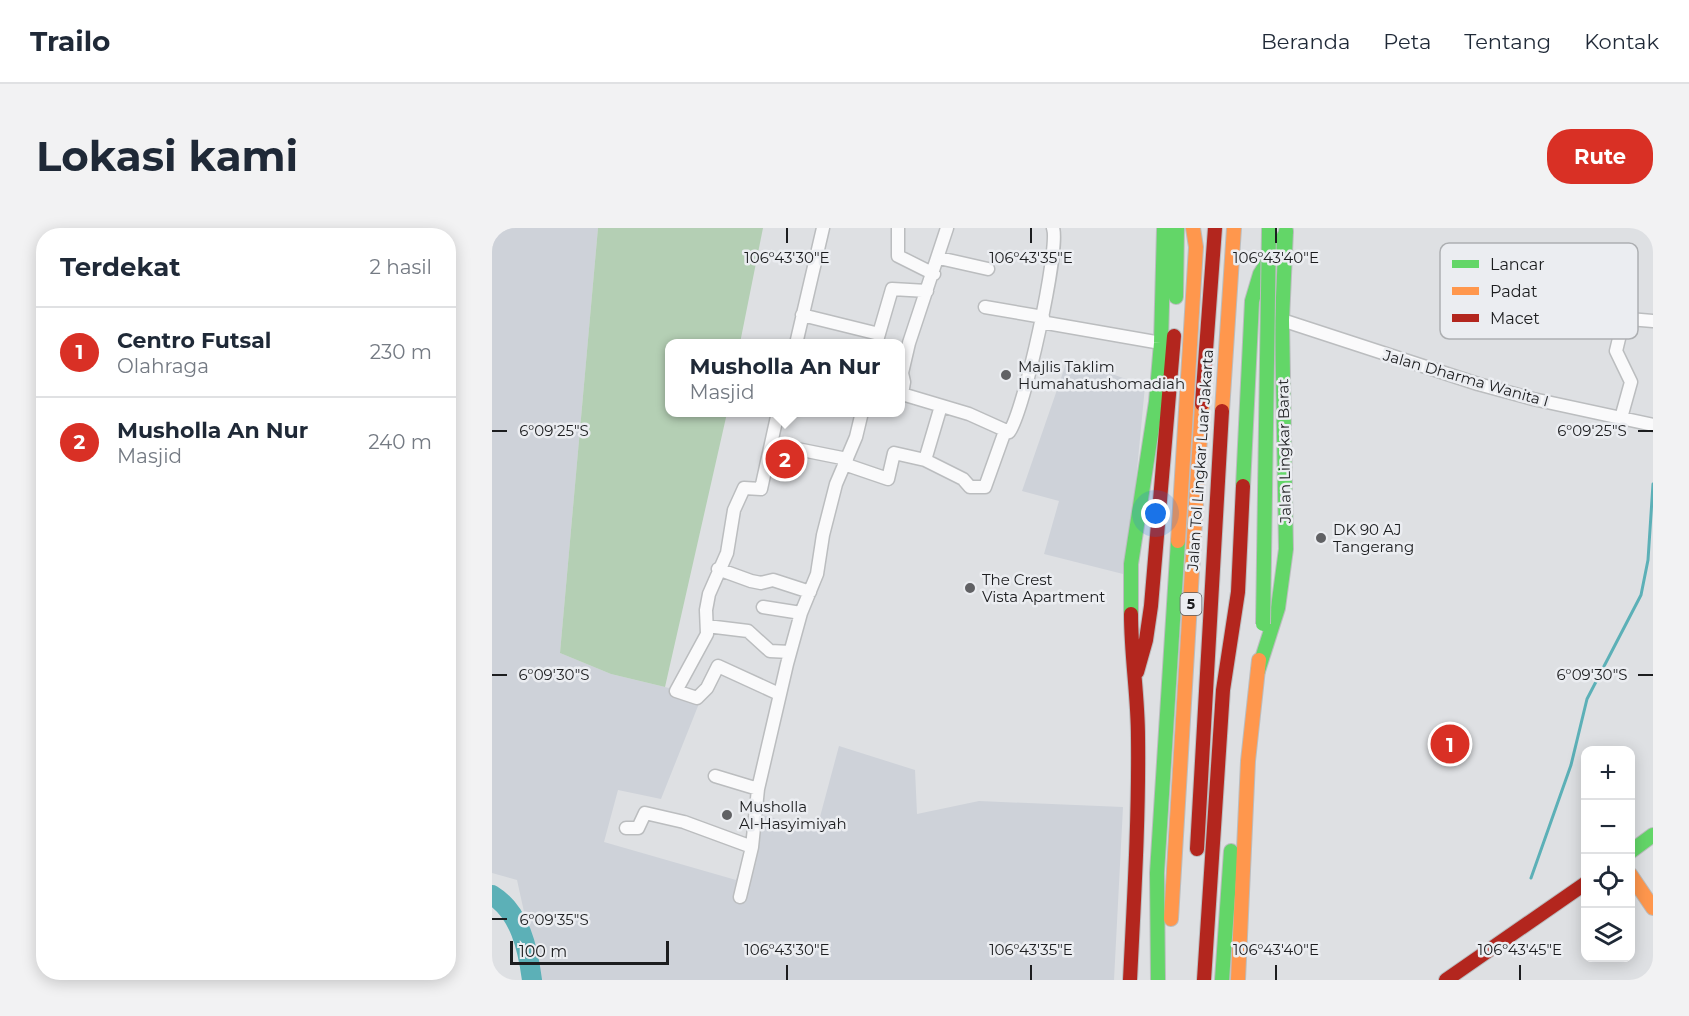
<!DOCTYPE html>
<html lang="id">
<head>
<meta charset="utf-8">
<style>
	:root { --surface:#fff; --page:#f2f2f3; --text:#1f2937; --muted:#747a83; --line:#e0e1e3; --accent:#d93025 }
	body { margin:0; font-family:Montserrat,sans-serif; background:var(--page); color:var(--text) }
	.controls { position:absolute; right:18px; bottom:18px; display:grid; overflow:hidden; border-radius:12px; box-shadow:0 3px 15px #0003 }
	.controls button { width:54px; height:54px; display:grid; place-items:center; padding:0; border:0; border-bottom:2px solid var(--line); background:var(--surface); color:var(--text); font:30px sans-serif }
	.scale { position:absolute; left:18px; bottom:15px; width:159px; box-sizing:border-box; padding-left:6px; border:3px solid #1c1d1f; border-top:0; font-size:16px; line-height:21px; white-space:nowrap; color:#1c1d1f; -webkit-text-stroke:4px #ebedf1; paint-order:stroke }
	.you { position:absolute; left:664px; top:286px; width:21px; height:21px; margin:-15px; border:4px solid #fff; border-radius:50%; background:#1a73e8; box-shadow:0 0 0 9px #1a73e833 }
	.badge { display:grid; place-items:center; width:39px; height:39px; border-radius:50%; background:var(--accent); color:#fff; font-size:20px; font-weight:700 }
	.pin { position:absolute; translate:-50% -50%; border:3px solid #fff; box-shadow:0 2px 6px #0006 }
	.popup { position:absolute; left:173px; top:111px; width:240px; height:78px; box-sizing:border-box; display:grid; place-content:center; border-radius:12px; background:var(--surface); filter:drop-shadow(0 2px 4px #0005); font-size:20px; white-space:nowrap; color:var(--muted) }
	.popup b { font-size:22px; color:var(--text) }
	.popup::after { content:''; position:absolute; left:50%; top:100%; margin-left:-12px; border:12px solid transparent; border-top-color:var(--surface) }
	.list { margin:0; padding:0; list-style:none }
	h2 { display:flex; justify-content:space-between; align-items:center; height:78px; margin:0; padding:0 24px; font-size:26px }
	h2 small { font-size:20px; font-weight:400; color:var(--muted) }
	.list li { display:grid; grid-template-columns:39px 1fr auto; gap:18px; align-items:center; box-sizing:border-box; height:90px; padding:0 24px; border-top:2px solid var(--line) }
	.list b { display:block; font-size:22px; white-space:nowrap }
	.list p { margin:0; font-size:20px; white-space:nowrap; color:var(--muted) }
	.list em { font-size:20px; font-style:normal; color:var(--muted) }
	.icon { flex:none; width:33px; height:33px; fill:none; stroke:currentColor; stroke-width:2; stroke-linecap:round; stroke-linejoin:round }
	.map { position:relative; flex:none; width:1161px; height:752px; overflow:hidden; border-radius:24px }
	header { display:flex; align-items:center; gap:36px; box-sizing:border-box; height:84px; padding:0 30px; background:var(--surface); border-bottom:2px solid var(--line) }
	header strong { font-size:28px }
	nav { display:flex; gap:33px; margin-inline-start:auto; font-size:21px }
	.intro { display:flex; align-items:center; justify-content:space-between; box-sizing:border-box; height:144px; padding:0 36px }
	h1 { margin:0; font-size:42px }
	.button { padding:15px 27px; border-radius:24px; background:var(--accent); color:#fff; font-size:21px; font-weight:700 }
	main { display:flex; gap:36px; padding:0 36px }
	aside { flex:1; background:var(--surface); border-radius:24px; box-shadow:0 3px 15px #0003 }
	.map>svg:first-child { display:block }
</style>
</head>
<body>
<header>
<strong>Trailo</strong>
<nav><a>Beranda</a><a>Peta</a><a>Tentang</a><a>Kontak</a></nav>
</header>
<div class="intro"><h1>Lokasi kami</h1><a class="button">Rute</a></div>
<main>
<aside>
<h2>Terdekat<small>2 hasil</small></h2>
<ul class="list">
<li><span class="badge">1</span><div><b>Centro Futsal</b><p>Olahraga</p></div><em>230 m</em></li>
<li><span class="badge">2</span><div><b>Musholla An Nur</b><p>Masjid</p></div><em>240 m</em></li>
</ul>
</aside>
<div class="map">
<svg width="1161" height="752" viewBox="0 0 1161 752">
	<rect width="100%" height="100%" fill="#dee0e3"/>
	<!-- built -->
	<path fill="#ced2d9" d="M0,0H106L68,425L119,446L210,468L169,571L126,562L112,614L244,652L266,586L325,600L347,518L423,542L425,586L487,573L631,579L622,752H47L25,652L0,645Z
		M576,130L653,158L635,347L552,326L567,273L530,263Z"/>
	<!-- green -->
	<path fill="#b4cfb4" d="M106,0H271L248,115L178,116V184L235,185L173,459L119,446L68,425Z"/>
	<g fill="none" stroke-linecap="round" stroke-linejoin="round">
		<!-- stream -->
		<path stroke="#5cb0b7" stroke-width="3" d="M1039,650L1079,537L1095,471L1149,367L1156,332L1161,256"/>
		<!-- river -->
		<path stroke="#5cb0b7" stroke-width="20" d="M0,667C28,684 36,721 40,752"/>
		<defs>
			<path id="street" d="M406,0V28L442,46
				M455,0L417,115L410,145L412,154L410,166L477,186L517,204C532,185 568,20 561,0
				M447,30L496,41
				M493,79L551,89
				M310,87L387,106
				M790,92L986,156L1041,171L1161,197
				M549,94L669,115
				M304,116L331,0
				M384,116L400,61L435,63
				M449,178L433,232L471,251L478,259H493L513,203
				M286,184L269,261L252,260L242,282L235,325L217,366L214,382L215,406L184,463L205,470L215,460L226,438L287,466
				M1129,190L1139,154L1124,123L1131,94L1137,91L1161,93
				M280,216L355,231
				M352,236L396,251L402,225L433,232
				M226,341L259,353L269,355L281,352L318,364
				M271,379L309,385
				M215,398L256,403L278,423L298,424
				M223,548L266,561
				M134,600H146L153,585L192,594L260,619
				M248,669L260,619L266,561L295,436L309,385L325,346L331,307L344,256L364,209L370,184"/>
			<path id="fast" d="M684,69L685,0
				M751,258L760,73L768,46L794,5
				M639,386V336L664,174L669,115L672,0
				M766,443L786,380L794,321L790,92L794,3
				M1138,624L1161,607
				M666,752L665,645L686,313
				M730,752L739,623"/>
			<path id="slow" d="M730,183L742,0
				M686,313L704,19L701,0
				M1138,646L1161,680
				M679,691L710,176
				M746,752L756,533L767,432"/>
			<path id="jam" d="M710,176L723,0
				M645,444L654,412L659,378L682,108
				M705,621L730,183
				M638,752C642,671 647,590 646,509C646,468 639,428 639,386
				M712,752L731,462L746,364L751,258
				M954,752L1094,655"/>
		</defs>
		<!-- street casing -->
		<use href="#street" stroke="#bbbdbf" stroke-width="15"/>
		<!-- fast casing -->
		<use href="#fast" stroke="#bbbdbf" stroke-width="16"/>
		<!-- slow casing -->
		<use href="#slow" stroke="#bbbdbf" stroke-width="16"/>
		<!-- jam casing -->
		<use href="#jam" stroke="#bbbdbf" stroke-width="16"/>
		<!-- street -->
		<use href="#street" stroke="#fafafb" stroke-width="12"/>
		<!-- fast -->
		<use href="#fast" stroke="#63d668" stroke-width="14"/>
		<!-- slow -->
		<use href="#slow" stroke="#ff974d" stroke-width="14"/>
		<!-- jam -->
		<use href="#jam" stroke="#b3261e" stroke-width="14"/>
		<defs>
			<path id="fast-bridge" d="M771,396L777,0"/>
		</defs>
		<!-- fast-bridge casing -->
		<use href="#fast-bridge" stroke="#bbbdbf" stroke-width="16" stroke-linecap="butt"/>
		<!-- fast-bridge -->
		<use href="#fast-bridge" stroke="#63d668" stroke-width="14"/>
	</g>
	<!-- ticks -->
	<path fill="none" stroke="#1c1d1f" stroke-width="2" d="M295,0V15M539,0V15M784,0V15M0,203H15M1146,203H1161M0,447H15M1146,447H1161M0,691H15M295,737V752M539,737V752M784,737V752M1028,737V752"/>
	<!-- markers -->
	<g fill="#606164" stroke="#ebedf1" stroke-width="2">
		<circle cx="514" cy="147" r="6"/>
		<circle cx="829" cy="310" r="6"/>
		<circle cx="478" cy="360" r="6"/>
		<circle cx="235" cy="587" r="6"/>
	</g>
	<g text-anchor="middle" dominant-baseline="central" stroke-width="5" stroke-linejoin="round" paint-order="stroke">
		<!-- shield labels -->
		<rect fill="#ebedf1" stroke="#5a5b5e" stroke-width="1.5" x="688.5" y="365" width="21" height="22" rx="4.5"/>
		<g font-size="14" font-weight="bold" fill="#1c1d1f">
			<text x="699" y="376">5</text>
		</g>
		<!-- poi labels -->
		<g font-size="15" fill="#1c1d1f" stroke="#ebedf1" text-anchor="start">
			<text x="526" y="138">Majlis Taklim<tspan x="526" dy="17">Humahatushomadiah</tspan></text>
			<text x="841" y="301">DK 90 AJ<tspan x="841" dy="17">Tangerang</tspan></text>
			<text x="490" y="351">The Crest<tspan x="490" dy="17">Vista Apartment</tspan></text>
			<text x="247" y="578">Musholla<tspan x="247" dy="17">Al-Hasyimiyah</tspan></text>
		</g>
		<!-- street labels -->
		<g font-size="15" fill="#1c1d1f" stroke="#ebedf1">
			<text transform="translate(974 150) rotate(16)">Jalan Dharma Wanita I</text>
			<text transform="translate(792 223) rotate(-91)">Jalan Lingkar Barat</text>
			<text transform="translate(708 232) rotate(-86)">Jalan Tol Lingkar Luar Jakarta</text>
		</g>
	</g>
	<!-- legend -->
	<rect x="948" y="15" width="198" height="96" rx="9" fill="#ebedf1" stroke="#adafb2" stroke-width="1.5"/>
	<rect x="960" y="32" width="27" height="8" fill="#63d668"/>
	<rect x="960" y="59" width="27" height="8" fill="#ff974d"/>
	<rect x="960" y="86" width="27" height="8" fill="#b3261e"/>
	<g font-size="16" fill="#1c1d1f">
		<text x="998" y="42">Lancar</text>
		<text x="998" y="69">Padat</text>
		<text x="998" y="96">Macet</text>
	</g>
	<g font-size="15" text-anchor="middle" fill="#1c1d1f" stroke="#ebedf1" stroke-width="5" stroke-linejoin="round" paint-order="stroke">
		<text x="295" y="35">106°43'30"E</text>
		<text x="539" y="35">106°43'35"E</text>
		<text x="784" y="35">106°43'40"E</text>
		<text x="62" y="208">6°09'25"S</text>
		<text x="1100" y="208">6°09'25"S</text>
		<text x="62" y="452">6°09'30"S</text>
		<text x="1100" y="452">6°09'30"S</text>
		<text x="62" y="697">6°09'35"S</text>
		<text x="295" y="727">106°43'30"E</text>
		<text x="539" y="727">106°43'35"E</text>
		<text x="784" y="727">106°43'40"E</text>
		<text x="1028" y="727">106°43'45"E</text>
	</g>
</svg>
<div class="controls">
<button>+</button>
<button>−</button>
<button><svg class="icon" aria-label="locate" viewBox="0 0 24 24"><circle cx="12" cy="12" r="6"/><path d="M12 2v4M12 18v4M2 12h4M18 12h4"/></svg></button>
<button><svg class="icon" aria-label="layers" viewBox="0 0 24 24"><path d="M12 4l9 5-9 5-9-5zM3 14l9 5 9-5"/></svg></button>
</div>
<div class="scale">100 m</div>
<div class="you"></div>
<div class="pin badge" style="left:958px;top:516px">1</div>
<div class="pin badge" style="left:293px;top:231px">2</div>
<div class="popup"><b>Musholla An Nur</b>Masjid</div>
</div>
</main>
</body>
</html>
